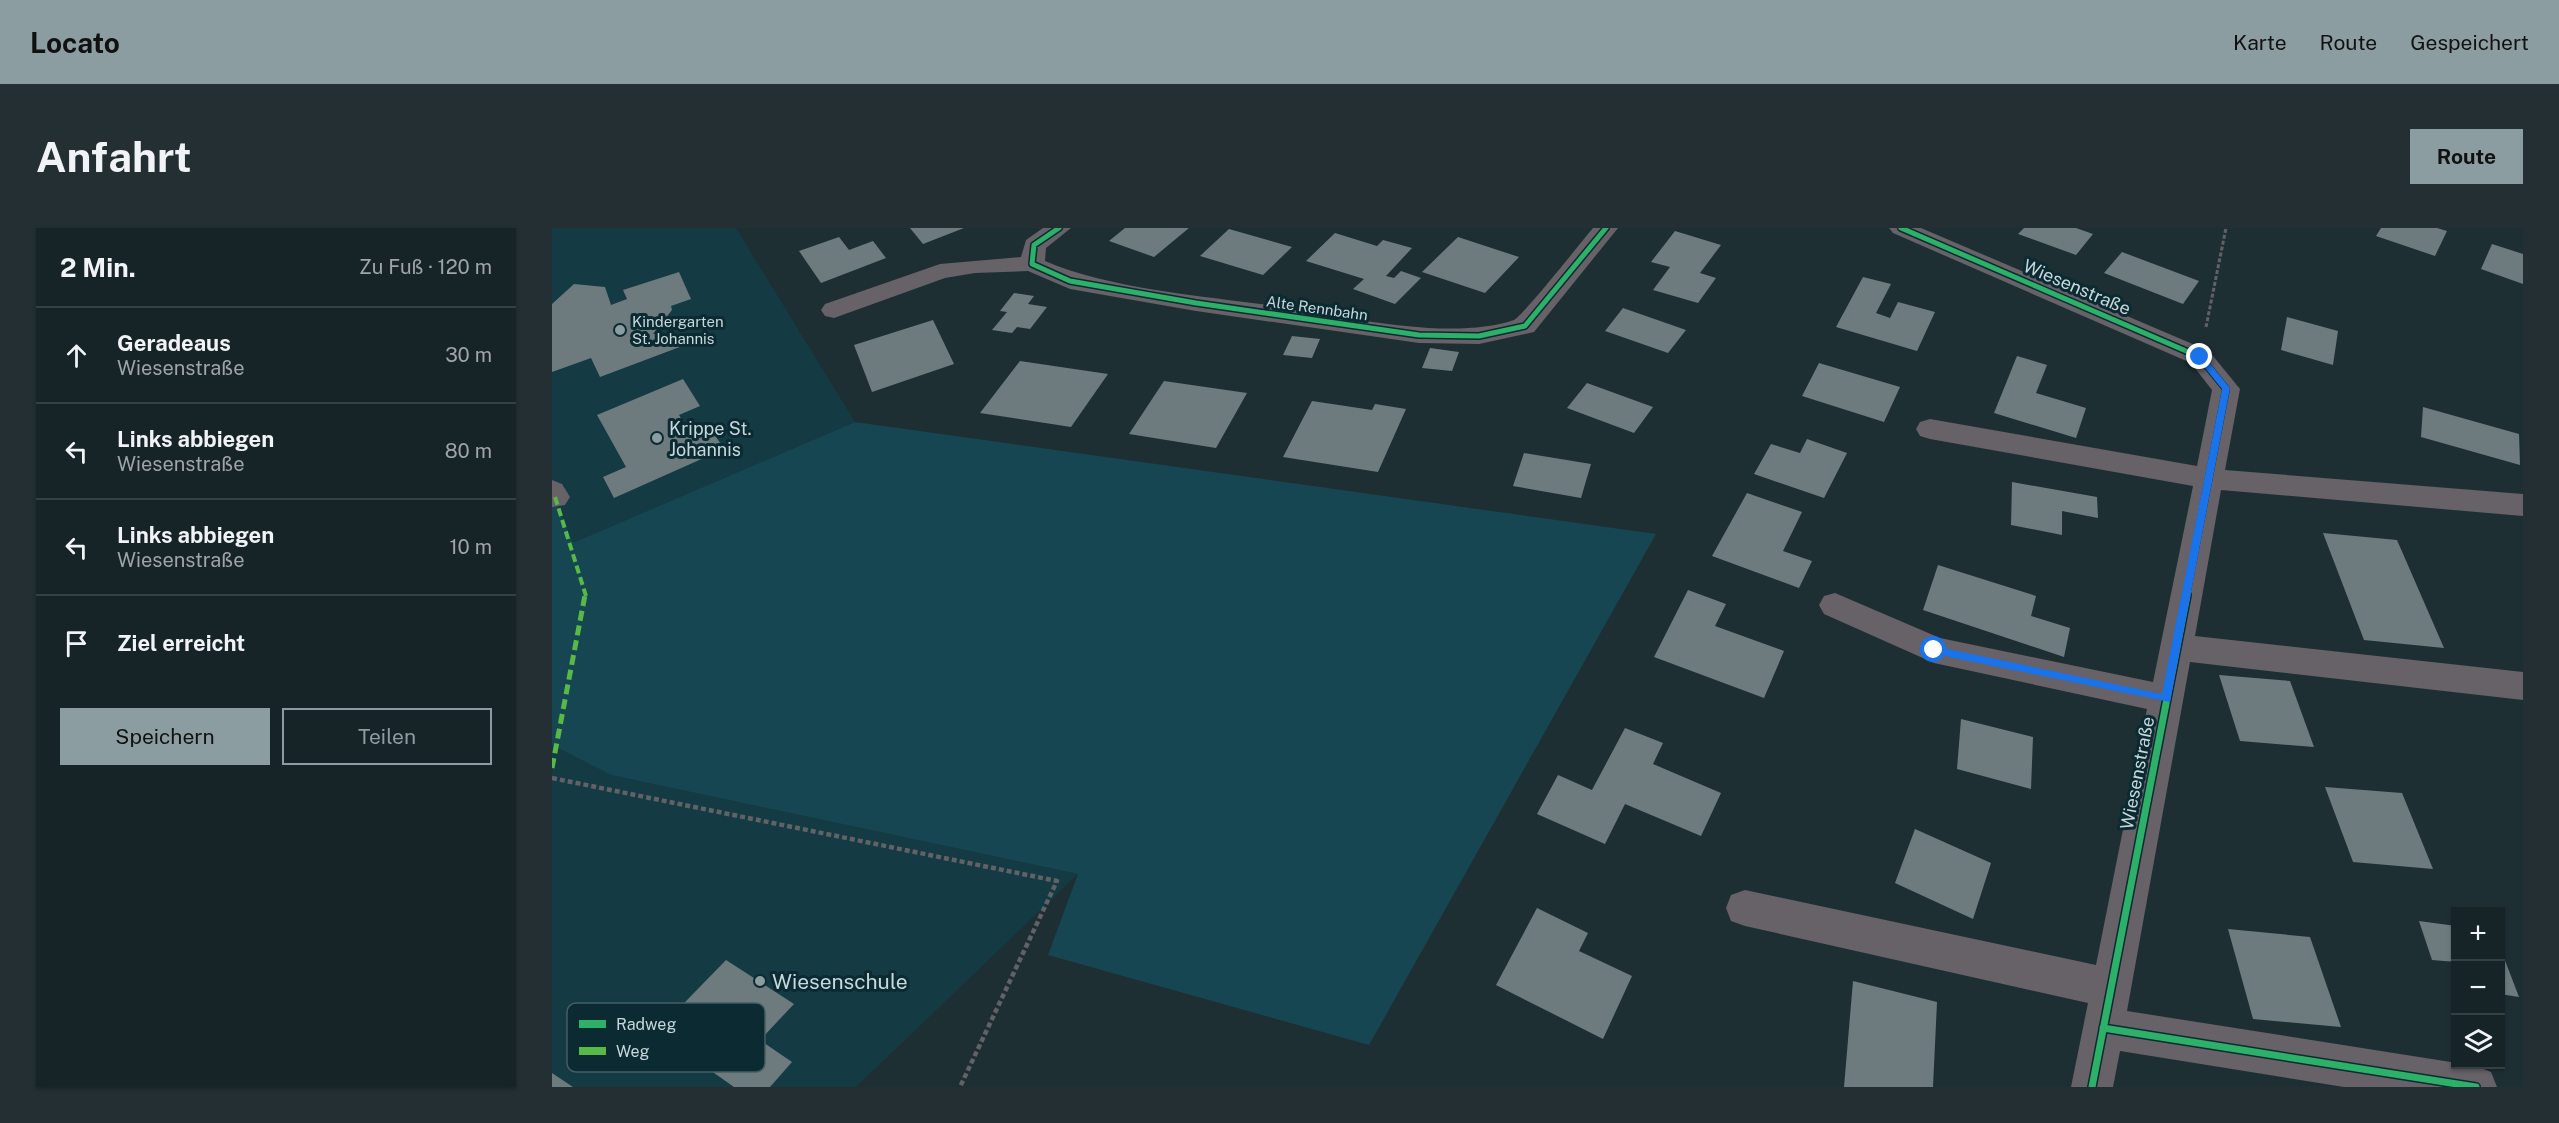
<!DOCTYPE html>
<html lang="de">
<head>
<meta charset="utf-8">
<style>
	:root { --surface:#162327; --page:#232f33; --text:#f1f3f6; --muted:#9ea4a7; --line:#354044; --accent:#8c9da1 }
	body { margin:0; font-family:"Public Sans",sans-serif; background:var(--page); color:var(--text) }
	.controls { position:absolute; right:18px; bottom:18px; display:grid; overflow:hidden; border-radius:0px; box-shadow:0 2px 4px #0004 }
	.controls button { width:54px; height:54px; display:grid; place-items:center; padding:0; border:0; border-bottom:2px solid var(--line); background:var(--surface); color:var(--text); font:30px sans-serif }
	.stop { position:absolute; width:18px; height:18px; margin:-14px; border:4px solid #1a73e8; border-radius:50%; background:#fff }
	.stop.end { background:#1a73e8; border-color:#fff; box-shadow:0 2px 6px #0008 }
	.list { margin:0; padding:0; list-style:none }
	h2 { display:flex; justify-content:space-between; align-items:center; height:78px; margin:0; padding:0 24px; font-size:26px }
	h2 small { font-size:20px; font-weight:400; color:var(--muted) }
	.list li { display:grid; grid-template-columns:39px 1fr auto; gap:18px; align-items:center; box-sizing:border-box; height:96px; padding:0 24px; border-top:2px solid var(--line) }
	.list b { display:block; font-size:22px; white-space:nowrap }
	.list p { margin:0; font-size:20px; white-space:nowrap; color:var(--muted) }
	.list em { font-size:20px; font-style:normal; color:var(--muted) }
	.actions { display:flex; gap:12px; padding:18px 24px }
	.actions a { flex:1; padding:14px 0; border:2px solid var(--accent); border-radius:0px; text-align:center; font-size:21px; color:var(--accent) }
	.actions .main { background:var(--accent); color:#111 }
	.icon { flex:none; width:33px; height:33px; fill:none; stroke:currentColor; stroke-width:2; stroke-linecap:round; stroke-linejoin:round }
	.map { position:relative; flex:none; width:1971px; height:859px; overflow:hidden; border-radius:0px }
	header { display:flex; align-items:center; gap:36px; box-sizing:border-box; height:84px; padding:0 30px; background:var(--accent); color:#111 }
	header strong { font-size:28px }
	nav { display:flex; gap:33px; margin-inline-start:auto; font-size:21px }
	.intro { display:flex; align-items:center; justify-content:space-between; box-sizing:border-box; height:144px; padding:0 36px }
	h1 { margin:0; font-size:42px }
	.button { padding:15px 27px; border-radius:0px; background:var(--accent); color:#111; font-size:21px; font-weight:700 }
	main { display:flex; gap:36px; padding:0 36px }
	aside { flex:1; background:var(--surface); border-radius:0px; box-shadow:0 2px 4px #0004 }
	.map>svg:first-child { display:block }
</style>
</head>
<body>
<header>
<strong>Locato</strong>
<nav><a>Karte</a><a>Route</a><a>Gespeichert</a></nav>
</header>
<div class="intro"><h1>Anfahrt</h1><a class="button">Route</a></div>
<main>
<aside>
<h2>2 Min.<small>Zu Fuß · 120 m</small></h2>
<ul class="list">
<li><svg class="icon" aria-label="ahead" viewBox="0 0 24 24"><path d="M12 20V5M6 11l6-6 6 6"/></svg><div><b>Geradeaus</b><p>Wiesenstraße</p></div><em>30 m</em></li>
<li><svg class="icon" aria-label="left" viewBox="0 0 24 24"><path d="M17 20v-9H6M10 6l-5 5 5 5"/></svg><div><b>Links abbiegen</b><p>Wiesenstraße</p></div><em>80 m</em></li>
<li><svg class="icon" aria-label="left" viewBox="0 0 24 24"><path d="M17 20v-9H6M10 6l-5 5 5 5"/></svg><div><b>Links abbiegen</b><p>Wiesenstraße</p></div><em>10 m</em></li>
<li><svg class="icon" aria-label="arrive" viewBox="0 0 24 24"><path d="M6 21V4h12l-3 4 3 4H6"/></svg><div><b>Ziel erreicht</b></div></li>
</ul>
<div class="actions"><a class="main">Speichern</a><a>Teilen</a></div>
</aside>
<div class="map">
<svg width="1971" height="859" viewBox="0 0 1971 859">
	<rect width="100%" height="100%" fill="#1e2f34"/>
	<!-- built -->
	<path fill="#143a44" d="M0,0H184L303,194L21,316L0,263Z
		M0,517L59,547L526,646L304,859H0Z"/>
	<!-- green -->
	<path fill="#164652" d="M303,194L1104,306L817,817L496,727L526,646L59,547L0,517V263L21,315Z"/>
	<!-- building -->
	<path fill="#6d7b7f" d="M358,0H412L371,16Z
		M573,0H637L602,29L557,13Z
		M1472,0H1524L1541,6L1524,27L1466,6Z
		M1829,0H1885L1895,3L1883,28L1824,8Z
		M677,1L740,19L711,47L648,28Z
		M1123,3L1169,17L1148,45L1164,50L1146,75L1101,62L1118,39L1099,34Z
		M783,5L825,18L831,12L860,20L834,48L842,50L849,43L869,50L843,76L801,61L812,51L754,33Z
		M287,9L297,22L321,13L334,30L269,55L247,23Z
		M906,9L967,29L933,65L870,44Z
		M1940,16L1971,26V56L1929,41Z
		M1570,24L1647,53L1631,76L1552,45Z
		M127,44L139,71L119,78L120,82L101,106H137L141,114L48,149L39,130L0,144V76L22,56L53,59L59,77L75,71L71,62Z
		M1311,49L1339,56L1324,85L1338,90L1346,74L1383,84L1365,123L1284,99Z
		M462,65L482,68L476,76L495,79L478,101L465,99L460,105L440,102L455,84L448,83Z
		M1071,80L1134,102L1116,125L1053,103Z
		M1735,89L1786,103L1781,137L1729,122Z
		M381,92L402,136L320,164L302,117Z
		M740,108L768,111L760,130L731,127Z
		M878,120L907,124L900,143L870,140Z
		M1465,128L1495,137L1484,165L1534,180L1524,210L1442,185Z
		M468,133L556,146L519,199L428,185Z
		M1267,135L1348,159L1332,194L1250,168Z
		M131,151L148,178L127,187L137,203L155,195L172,221L62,270L51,249L74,239L45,187Z
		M612,153L695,165L664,220L577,206Z
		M1035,155L1101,179L1082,205L1015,180Z
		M760,173L820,182L823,176L854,181L826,244L731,229Z
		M1871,179L1967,206L1968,237L1869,209Z
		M1255,211L1295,225L1272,270L1202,246L1219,216L1248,225Z
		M972,225L1039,236L1029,270L961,258Z
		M1460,254L1545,269L1546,290L1510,283V307L1459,297Z
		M1195,265L1250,284L1231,323L1260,333L1247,360L1160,328Z
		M1771,305L1845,312L1892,420L1812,412Z
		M1386,337L1484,368L1479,388L1518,400L1512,429L1371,382Z
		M1136,362L1174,376L1163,398L1232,423L1212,470L1102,429Z
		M1667,447L1738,453L1762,519L1688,513Z
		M1409,491L1481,509L1479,561L1405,541Z
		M1073,500L1111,515L1101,536L1169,565L1149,608L1073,576L1053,616L985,586L1006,547L1040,562Z
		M1773,559L1850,565L1881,641L1801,634Z
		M1363,601L1439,635L1421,691L1343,655Z
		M985,680L1036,705L1027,723L1080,748L1051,811L944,757Z
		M1867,693L1904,698V734L1880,732Z
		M1676,701L1758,709L1789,799L1701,791Z
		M1948,722H1949L1967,769L1948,766Z
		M174,732L242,776L208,812L240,834L218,859H182L104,804Z
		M1301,753L1385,774L1381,859H1292Z
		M0,845L21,859H0Z"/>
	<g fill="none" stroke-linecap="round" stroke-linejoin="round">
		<!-- path-far1 -->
		<path stroke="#616166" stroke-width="3" stroke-dasharray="4 2" stroke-linecap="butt" d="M1654,99L1674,0"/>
		<!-- path -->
		<path stroke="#616166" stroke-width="4.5" stroke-dasharray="5 3" stroke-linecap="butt" d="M0,550L505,653L408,859"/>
		<!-- minor -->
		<path fill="#676168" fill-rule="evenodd" d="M491,0H519L494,20L493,33C558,61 651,68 723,78C790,88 898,114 962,92C970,89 1030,13 1041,0H1066L982,104L927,116L867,115L644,83L518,61L476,43L423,45L393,50L282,90L273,88L269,82L273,76L388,36L469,29L474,12Z
			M1337,0H1369L1657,123L1688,161L1673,242L1971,266V288L1669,262L1643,408L1971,444V472L1638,434L1575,783L1924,838L1939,844L1945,859H1792L1568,823L1561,859H1519L1536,775L1193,698L1179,693L1174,680L1179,667L1193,662L1544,737L1595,481L1382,435L1272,386L1267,377L1272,368L1283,365L1388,410L1601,454L1641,258L1378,211L1368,208L1364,201L1368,194L1378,191L1645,238L1660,162L1639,135L1341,5Z
			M0,252L10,256L18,269L13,277L0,279Z"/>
		<!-- quiet-far1 -->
		<path stroke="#58b947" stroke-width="4" stroke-dasharray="8 4" stroke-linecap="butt" d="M3,269L34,368"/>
		<!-- quiet -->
		<path stroke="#58b947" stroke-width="5" stroke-dasharray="10 5" stroke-linecap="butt" d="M0,540L33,367"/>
		<defs>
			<path id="cycleway-far1" d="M507,0L482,17L480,36L518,53L644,75L867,107L927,108L973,98L1054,0
				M1349,0L1648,129L1674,161L1634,368"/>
			<path id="cycleway" d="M1551,800L1924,859
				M1540,859L1635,367"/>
		</defs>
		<!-- cycleway-far1 casing -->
		<use href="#cycleway-far1" stroke="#0c2a32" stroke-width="8"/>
		<!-- cycleway casing -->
		<use href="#cycleway" stroke="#0c2a32" stroke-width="10"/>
		<!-- cycleway-far1 -->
		<use href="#cycleway-far1" stroke="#2db169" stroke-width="5"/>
		<!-- cycleway -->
		<use href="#cycleway" stroke="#2db169" stroke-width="7"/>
	</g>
	<!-- route -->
	<path fill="#1a73e8" d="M1645,127H1651L1678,160L1618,474L1378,425L1377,422L1382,418L1610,466L1670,161L1645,130Z"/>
	<!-- markers -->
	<g fill="#8c9da1" stroke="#0c2a32" stroke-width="2">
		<circle cx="68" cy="102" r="6"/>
		<circle cx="105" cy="210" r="6"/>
		<circle cx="208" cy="753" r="6"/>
	</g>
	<g text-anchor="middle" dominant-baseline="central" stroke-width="6" stroke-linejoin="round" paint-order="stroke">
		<!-- far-street labels -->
		<g font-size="15" fill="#c7d8dc" stroke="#0c2a32">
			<text transform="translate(765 80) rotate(8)">Alte Rennbahn</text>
		</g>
		<!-- far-poi labels -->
		<g font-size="15" fill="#c7d8dc" stroke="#0c2a32" text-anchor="start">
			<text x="80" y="93">Kindergarten<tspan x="80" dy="17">St. Johannis</tspan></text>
		</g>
		<!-- street labels -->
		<g font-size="18" fill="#c7d8dc" stroke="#0c2a32">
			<text transform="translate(1525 59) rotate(23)">Wiesenstraße</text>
			<text transform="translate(1585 545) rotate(-79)">Wiesenstraße</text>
		</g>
		<!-- poi labels -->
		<g font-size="18" fill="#c7d8dc" stroke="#0c2a32" text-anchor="start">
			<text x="117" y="200">Krippe St.<tspan x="117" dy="21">Johannis</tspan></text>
		</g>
		<!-- near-poi labels -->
		<g font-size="21" fill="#c7d8dc" stroke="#0c2a32" text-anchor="start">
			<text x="220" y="753">Wiesenschule</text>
		</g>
	</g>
	<!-- legend -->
	<rect x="15" y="775" width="198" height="69" rx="9" fill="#0c2a32" stroke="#445e65" stroke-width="1.5"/>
	<rect x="27" y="792" width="27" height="8" fill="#2db169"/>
	<rect x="27" y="819" width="27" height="8" fill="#58b947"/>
	<g font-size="16" fill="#c7d8dc">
		<text x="64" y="802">Radweg</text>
		<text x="64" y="829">Weg</text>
	</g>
</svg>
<div class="controls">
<button>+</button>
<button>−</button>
<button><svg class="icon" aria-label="layers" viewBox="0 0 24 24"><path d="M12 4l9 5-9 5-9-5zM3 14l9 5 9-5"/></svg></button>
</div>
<div class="stop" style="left:1382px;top:422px"></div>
<div class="stop end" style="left:1648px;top:129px"></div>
</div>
</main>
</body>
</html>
